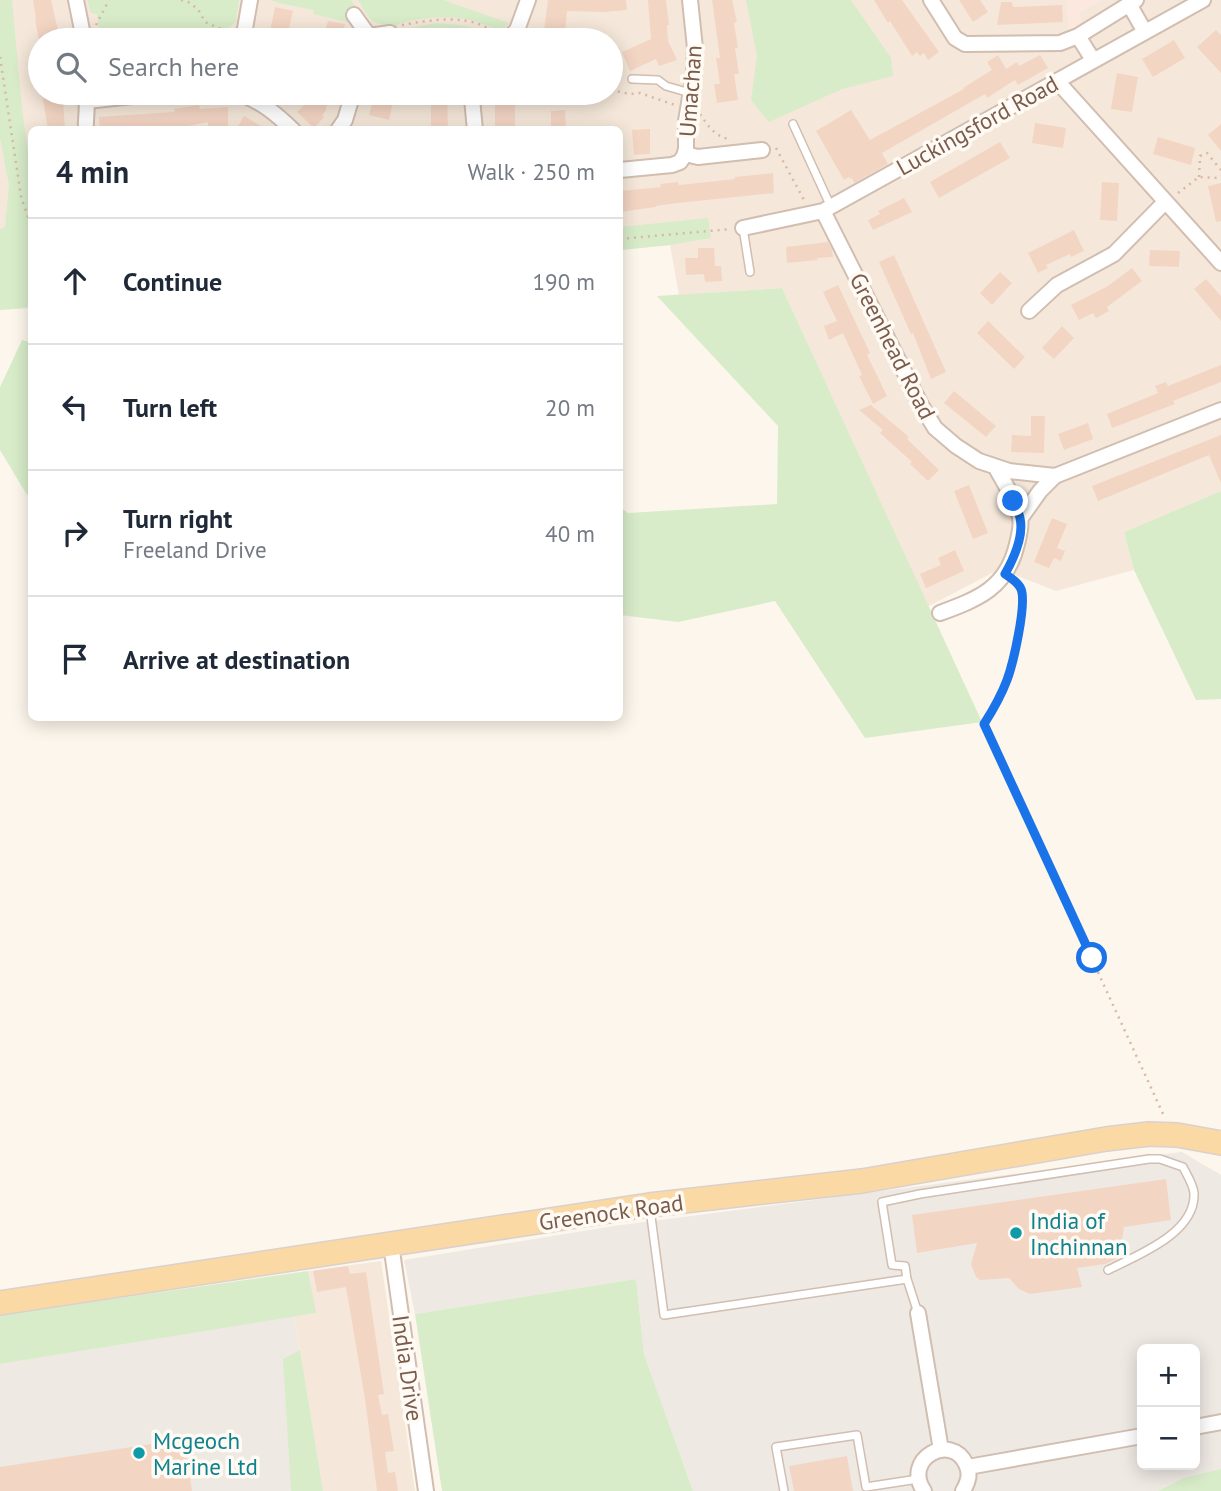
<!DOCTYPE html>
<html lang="en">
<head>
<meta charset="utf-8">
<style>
	:root { --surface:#fff; --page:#f6f6f7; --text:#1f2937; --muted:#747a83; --line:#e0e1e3 }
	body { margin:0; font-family:"PT Sans",sans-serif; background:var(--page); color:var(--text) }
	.controls { position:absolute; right:21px; bottom:21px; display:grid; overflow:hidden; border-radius:10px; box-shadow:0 4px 18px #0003 }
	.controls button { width:63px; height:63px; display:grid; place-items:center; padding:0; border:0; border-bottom:2px solid var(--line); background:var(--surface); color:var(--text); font:35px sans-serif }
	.stop { position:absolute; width:21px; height:21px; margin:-16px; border:5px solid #1a73e8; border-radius:50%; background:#fff }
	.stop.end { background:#1a73e8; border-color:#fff; box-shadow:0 2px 7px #0008 }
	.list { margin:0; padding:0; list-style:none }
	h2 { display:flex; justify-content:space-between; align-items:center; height:91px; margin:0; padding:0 28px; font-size:30px }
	h2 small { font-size:23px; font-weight:400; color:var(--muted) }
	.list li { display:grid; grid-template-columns:46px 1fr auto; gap:21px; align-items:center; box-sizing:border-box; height:126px; padding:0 28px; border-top:2px solid var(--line) }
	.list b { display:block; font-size:26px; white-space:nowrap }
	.list p { margin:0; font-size:23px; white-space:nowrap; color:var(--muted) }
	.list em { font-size:23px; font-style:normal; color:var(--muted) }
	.icon { flex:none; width:38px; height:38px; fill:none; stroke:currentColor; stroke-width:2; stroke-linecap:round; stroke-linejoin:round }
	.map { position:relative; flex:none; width:1221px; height:1491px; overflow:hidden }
	.search { position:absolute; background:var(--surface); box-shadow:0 4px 18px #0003; left:28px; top:28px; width:595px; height:77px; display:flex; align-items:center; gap:18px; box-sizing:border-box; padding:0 24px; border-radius:38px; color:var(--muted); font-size:26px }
	.panel { position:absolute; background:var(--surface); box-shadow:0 4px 18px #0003; left:28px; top:126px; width:595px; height:595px; border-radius:10px }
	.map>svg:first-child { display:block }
</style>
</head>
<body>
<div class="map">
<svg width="1221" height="1491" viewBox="0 0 1221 1491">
	<rect width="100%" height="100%" fill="#fdf6ec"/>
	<!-- residential -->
	<path fill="#f5e8da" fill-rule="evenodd" d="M0,0H1221V491L1124,532L1134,570L1056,591L1000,569L927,607L782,288L679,295L670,245L620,250V130H32L31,308L0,310ZM40,40H611V93H40Z
		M381,1261L415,1491H323L294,1316L315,1313L308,1271Z"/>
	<!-- commercial -->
	<path fill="#fde8e0" d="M1066,0H1102L1079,13L1081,18L1080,24L1069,30Z"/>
	<!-- industrial -->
	<path fill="#efe9e4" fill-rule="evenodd" d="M1182,1152L1221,1175V1491H693L644,1354L636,1279L415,1314L404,1260L614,1226ZM1142,1349H1195V1465H1142Z
		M294,1316L323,1491H0V1364Z"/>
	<!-- green -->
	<path fill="#d8ecc9" d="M0,0H12L22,109L31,174L32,307L0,310V229L5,227L9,185L0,138Z
		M87,0H239L236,22L227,29L223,40H100L97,14L91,13Z
		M271,0H351L356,7L349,14L352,23L313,14L314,10L279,3Z
		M358,0H443L509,23L501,31C492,28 483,24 474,21C450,14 423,18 400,23L397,26C369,24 372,23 358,0Z
		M746,0H851L891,58L893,76L842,89L769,122L751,100L757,56Z
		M436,23C454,24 471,26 488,32L482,40H400V30Z
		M708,218L711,238L670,245L620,250V227Z
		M782,288L982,722L865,738L775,601L678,622L620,615V507L628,513L777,504L778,426L657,296Z
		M22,340L32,343V493L27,495L0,450V387Z
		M1221,491V699L1196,700L1134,570L1124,532Z
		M308,1271L316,1313L0,1364V1315Z
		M636,1279L644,1354L693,1491H442L415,1314Z
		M300,1350L323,1491H291L283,1359Z
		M1221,1469V1491H1158L1184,1478Z"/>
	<!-- building -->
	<path fill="#f3d5c3" d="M33,0H51L59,35L39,40L35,20L36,19Z
		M548,0H626L627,10L603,12L567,11L565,33L544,31Z
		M648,0H666L669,25H667L668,41L677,60L659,66L656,59L630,71L622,52L651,39Z
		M712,0H732L737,22L734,23L738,48H735L739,74H734L738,100L717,103L714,84H720L716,58H720Z
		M874,0H902L939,52L928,60L924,53L920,56L917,52L912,56L890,21L888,23Z
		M959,0H980L988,12L973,22Z
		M1001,2H1012L1013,7L1062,5L1063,22L997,25Z
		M275,7L293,11L286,40L269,37Z
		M328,21L345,24L341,40H323Z
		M1216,30L1221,35V73L1197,47Z
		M1174,40L1185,58L1153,77L1142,59Z
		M998,55L1006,69L1017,62L1019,66L1040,55L1048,68L1018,85L1015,80L987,98L985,94L882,153L888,164L854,183L852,178L850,179L849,177L844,180L816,131L851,110L870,140L964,89L963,88L992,70L987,62Z
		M1117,73L1138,77L1132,112L1111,109Z
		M42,93H59L60,99L63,98L65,130H48Z
		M316,93H330L325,112L322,115L324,117L314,128L297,112Z
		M375,93H395L389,120L369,115Z
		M431,93H447L448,130H431Z
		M495,93H515V130H495Z
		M199,105L200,109L228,107V127H208V122L170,130H100L99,117L175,112L174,109Z
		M565,110L566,130H551V111Z
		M244,116L267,130H236Z
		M1035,123L1066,128L1063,148L1032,143Z
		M1221,124V151L1208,135Z
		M650,129V154L634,155L632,130Z
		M1158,137L1195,148L1191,165L1153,154Z
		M1000,142L1010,158L939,198L930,182Z
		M773,173L774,193L678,203L656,206V207L620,212V191L661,187L660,184L678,182L679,185L735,179L734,177Z
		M1102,182L1119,183L1117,221L1100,220Z
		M1221,183V221L1216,222L1208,186Z
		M904,198L912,212L873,230L868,220L880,214L878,211Z
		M1074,230L1084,251L1071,257L1070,254L1046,265L1048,268L1038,273L1028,253Z
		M828,242L832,250L833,257L817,258L818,260L787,263L786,247Z
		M698,248H714L715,266H721L722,281L705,282L704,274L686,275L685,258H698Z
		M1150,250L1180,251L1179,267L1149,266Z
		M894,255L946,372L931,379L913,333L911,334L879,262Z
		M1132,268L1142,281L1107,307L1109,311L1096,318L1093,313L1079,320L1071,305L1108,286Z
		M1000,272L1012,283L992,305L980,293Z
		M1206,279L1221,296V321L1194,289Z
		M838,285L870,353L867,355L887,396L873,404L859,376L862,375L843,333L829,340L824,326L837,321L823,292Z
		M988,321L1025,357L1014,369L977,333Z
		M1062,326L1074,338L1054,359L1042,348Z
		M1221,365V382L1173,401L1175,404L1112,428L1107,414L1158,393L1155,386L1166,382L1168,386Z
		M954,391L996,426L986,437L944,403Z
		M871,405L909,437L907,439L939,470L928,481L910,464L912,462L880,433L883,430L859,410Z
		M1031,416H1045L1044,453L1011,452L1012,435L1031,436Z
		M1088,423L1093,439L1064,450L1058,434Z
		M1221,435V483L1209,455L1098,501L1092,486Z
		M969,485L988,533L973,539L954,491Z
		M1052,518L1067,524L1057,548L1065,551L1061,561L1054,558L1049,568L1034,562Z
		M955,550L964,571L926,588L920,574L941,565L938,558Z
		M1166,1179L1171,1220L1124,1227L1119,1258L1105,1264L1077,1268L1082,1287L1030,1294L1019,1289L1009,1278L980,1280L976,1277L971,1264L977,1243L917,1253L912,1215Z
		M348,1266L350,1274L366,1272L384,1394L378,1395L382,1415L388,1414L394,1451L385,1452L388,1473L395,1472L398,1491H377L365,1399L346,1287L317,1292L313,1271Z
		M184,1439L192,1491H0V1467Z
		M847,1456L853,1491H794L789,1466Z"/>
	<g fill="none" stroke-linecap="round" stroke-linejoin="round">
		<defs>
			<path id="service" d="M632,79L658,80L666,86L690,93
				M793,124L831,207
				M743,228L750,272
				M650,1209L664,1315L907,1279
				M918,1313L907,1279L905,1266L892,1265L882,1202L920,1194L1149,1159H1160L1183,1167C1187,1175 1193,1184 1194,1193C1196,1233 1138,1255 1108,1270
				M784,1491L776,1447L857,1435L866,1487L918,1479"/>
			<path id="minor" d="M76,0L84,40
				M931,0L955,38L965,44L1060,43L1078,36L1136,0
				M1129,4L1145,32
				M354,15L369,36L390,33
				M1078,36L1093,60
				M243,40L250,0
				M507,40L517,30L528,0
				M1057,81L1221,263
				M85,93C89,105 85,117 86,130
				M239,93C263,103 274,112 293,130
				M474,93L472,99L475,130
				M87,101L159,93
				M338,130L345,120L353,93
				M685,154L698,157L762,150
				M620,170L672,165L680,162L684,156L686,149V121L694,73L695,48L690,0
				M823,211L921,405L935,428L956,446L979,461L1009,471L1055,476L1221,410
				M743,228L823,211L1203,0
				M1029,311L1057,285L1114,254L1165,202
				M1020,519L1040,491L1055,476
				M940,613C978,599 1007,588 1017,544C1019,536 1022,525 1020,517C1016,500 1004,483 996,468
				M391,1244L426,1491
				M918,1313L941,1450
				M1195,1427L1221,1422
				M968,1467L1142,1436
				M924,1491C902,1459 951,1432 966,1464C971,1474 968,1482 963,1491"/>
			<path id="primary" d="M0,1303L649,1205L862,1181L1106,1139L1149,1134L1177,1135L1221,1143"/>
		</defs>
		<!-- service casing -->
		<use href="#service" stroke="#d1beb0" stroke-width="10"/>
		<!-- minor casing -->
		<use href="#minor" stroke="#d1beb0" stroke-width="18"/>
		<!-- primary casing -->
		<use href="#primary" stroke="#dad1cd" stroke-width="26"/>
		<!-- path -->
		<path stroke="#d9b8a5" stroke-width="2.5" stroke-dasharray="2 5" stroke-linecap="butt" d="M181,0L188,2L198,9L205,22L221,29L230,35
			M96,25L109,0
			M402,25C429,20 474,12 496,35
			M0,57L21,196C24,208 30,219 32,231
			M611,90L630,94L640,93L675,105
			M700,114C708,126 714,135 728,139
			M776,148L804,200
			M1199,177L1200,156L1207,153L1221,170
			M1178,193L1199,177L1219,178L1221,176
			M620,239L731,229
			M1014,580C1016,583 1019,585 1021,589C1027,603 1013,664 1007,680C1001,696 993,710 984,724L1164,1116"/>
		<!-- service -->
		<use href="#service" stroke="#fff" stroke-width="7"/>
		<!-- minor -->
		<use href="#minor" stroke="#fff" stroke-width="14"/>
		<!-- primary -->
		<use href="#primary" stroke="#fbd9a5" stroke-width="23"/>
	</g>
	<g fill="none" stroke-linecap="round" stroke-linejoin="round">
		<!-- route -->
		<path stroke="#1a73e8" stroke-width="9" d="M1013,501C1015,506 1019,512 1020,518C1024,536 1014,558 1005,574C1011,578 1018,582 1021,589C1027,604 1013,664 1007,680C1001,696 993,710 984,724L1092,958"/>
	</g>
	<!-- markers -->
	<g fill="#0f9aa8" stroke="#fffaf3" stroke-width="2.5">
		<circle cx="1016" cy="1233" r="7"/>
		<circle cx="139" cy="1453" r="7"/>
	</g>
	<g text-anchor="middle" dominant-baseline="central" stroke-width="7" stroke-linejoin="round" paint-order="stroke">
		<!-- street labels -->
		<g font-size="23" fill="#7a5c4d" stroke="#fffaf3">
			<text transform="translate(690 91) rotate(-86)">Umachan</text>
			<text transform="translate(977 125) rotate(-29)">Luckingsford Road</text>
			<text transform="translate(893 346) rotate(63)">Greenhead Road</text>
			<text transform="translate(611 1212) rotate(-8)">Greenock Road</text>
			<text transform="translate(408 1368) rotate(82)">India Drive</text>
		</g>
		<!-- culture labels -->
		<g font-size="23" fill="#0d838f" stroke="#fffaf3" text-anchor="start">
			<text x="1030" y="1220">India of<tspan x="1030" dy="26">Inchinnan</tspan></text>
			<text x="153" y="1440">Mcgeoch<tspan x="153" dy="26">Marine Ltd</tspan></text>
		</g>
	</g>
</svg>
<div class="controls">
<button>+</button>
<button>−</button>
</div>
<div class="stop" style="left:1092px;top:958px"></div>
<div class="stop end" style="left:1013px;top:501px"></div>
<div class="search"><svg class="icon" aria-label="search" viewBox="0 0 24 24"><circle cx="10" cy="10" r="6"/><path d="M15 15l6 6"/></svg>Search here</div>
<section class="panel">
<h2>4 min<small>Walk · 250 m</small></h2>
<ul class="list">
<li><svg class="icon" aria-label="ahead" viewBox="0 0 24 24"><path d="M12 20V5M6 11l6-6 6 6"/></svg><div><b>Continue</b></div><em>190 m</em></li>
<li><svg class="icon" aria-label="left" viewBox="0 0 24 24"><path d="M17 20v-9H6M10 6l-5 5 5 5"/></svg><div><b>Turn left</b></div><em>20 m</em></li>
<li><svg class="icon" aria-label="right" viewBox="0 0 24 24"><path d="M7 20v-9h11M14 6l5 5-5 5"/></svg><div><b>Turn right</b><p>Freeland Drive</p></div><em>40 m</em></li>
<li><svg class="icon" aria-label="arrive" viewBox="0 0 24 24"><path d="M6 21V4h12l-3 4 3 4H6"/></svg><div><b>Arrive at destination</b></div></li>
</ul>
</section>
</div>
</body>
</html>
